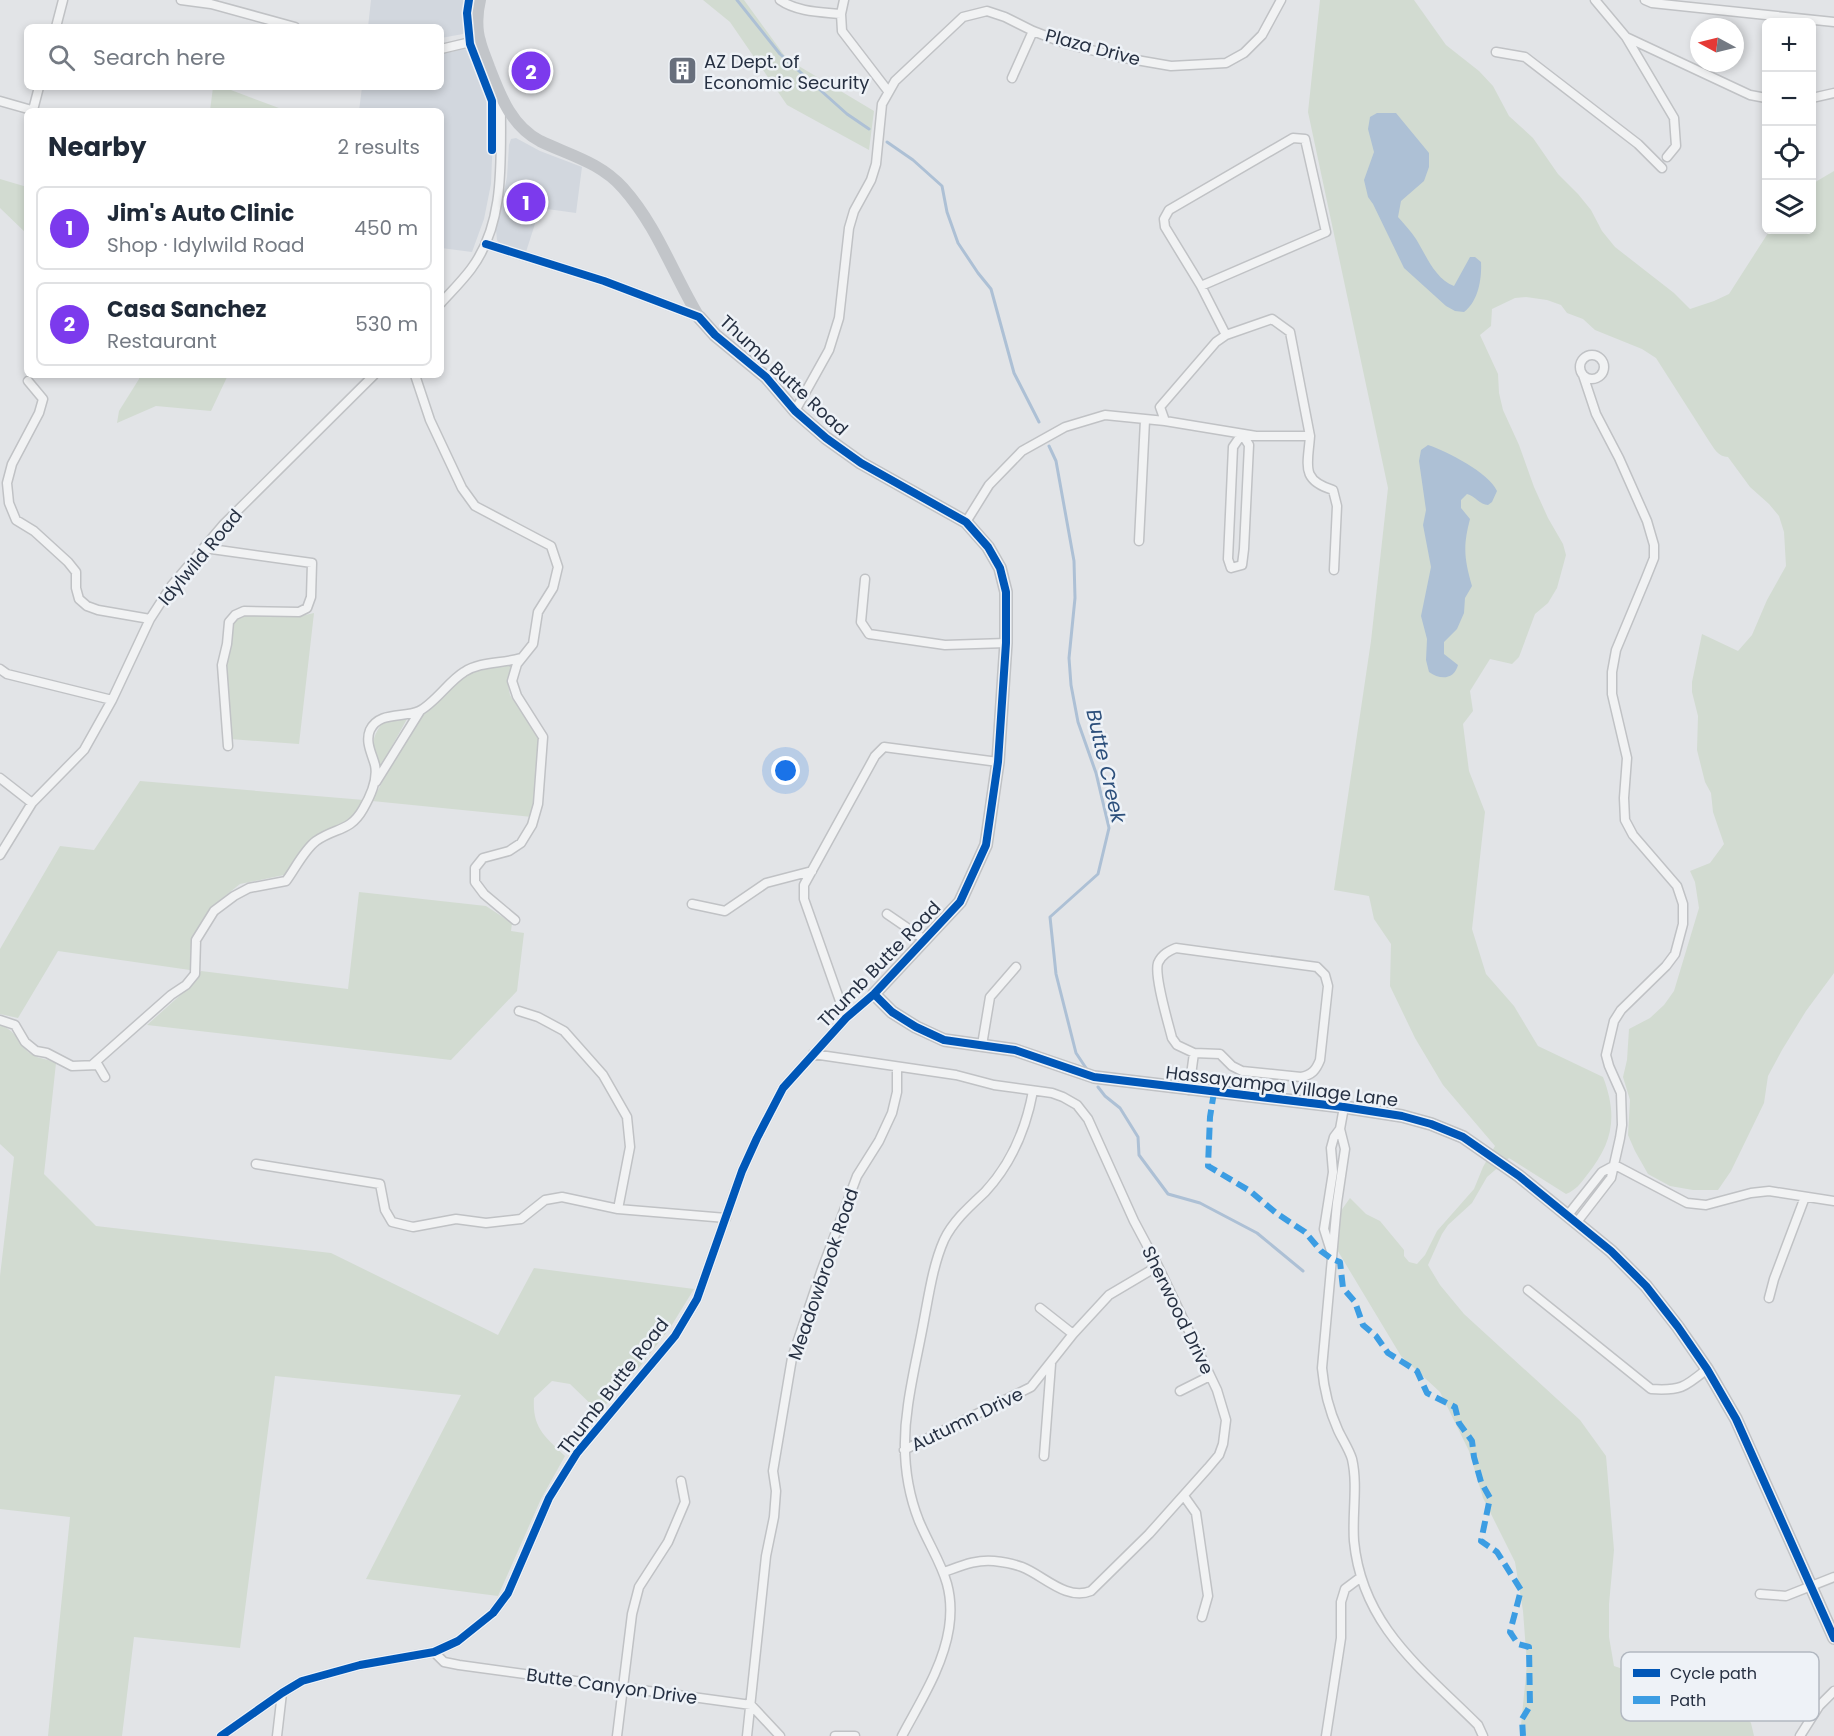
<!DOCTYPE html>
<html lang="en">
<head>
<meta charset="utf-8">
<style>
	:root { --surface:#fff; --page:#f6f6f7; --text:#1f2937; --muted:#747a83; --line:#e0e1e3; --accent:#7c3aed }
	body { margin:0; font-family:Poppins,sans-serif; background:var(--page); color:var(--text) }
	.controls { position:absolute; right:18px; top:18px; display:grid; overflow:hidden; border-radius:9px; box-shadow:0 3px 9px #0003 }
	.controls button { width:54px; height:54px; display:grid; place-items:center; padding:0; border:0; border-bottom:2px solid var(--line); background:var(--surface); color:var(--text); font:30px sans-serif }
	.compass { position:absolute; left:1690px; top:18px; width:54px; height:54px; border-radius:50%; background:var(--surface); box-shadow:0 3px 9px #0003; rotate:277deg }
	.you { position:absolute; left:786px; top:771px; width:21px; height:21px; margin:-15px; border:4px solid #fff; border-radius:50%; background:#1a73e8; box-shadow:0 0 0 9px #1a73e833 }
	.badge { display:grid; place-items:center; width:39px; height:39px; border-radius:50%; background:var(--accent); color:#fff; font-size:20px; font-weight:700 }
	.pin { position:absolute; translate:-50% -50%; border:3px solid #fff; box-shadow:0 2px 6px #0006 }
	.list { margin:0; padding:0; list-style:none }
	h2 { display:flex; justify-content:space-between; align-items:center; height:78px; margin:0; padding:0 24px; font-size:26px }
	h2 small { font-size:20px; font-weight:400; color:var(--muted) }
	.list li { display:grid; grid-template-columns:39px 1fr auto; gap:18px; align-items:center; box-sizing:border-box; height:84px; margin:0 12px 12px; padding:0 12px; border:2px solid var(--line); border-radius:9px }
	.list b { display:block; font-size:22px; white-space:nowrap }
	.list p { margin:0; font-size:20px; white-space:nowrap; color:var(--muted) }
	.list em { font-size:20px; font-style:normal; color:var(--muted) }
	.icon { flex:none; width:33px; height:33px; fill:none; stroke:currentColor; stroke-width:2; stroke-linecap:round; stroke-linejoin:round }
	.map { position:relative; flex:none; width:1834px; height:1736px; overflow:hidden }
	.search { position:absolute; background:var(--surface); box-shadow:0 3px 9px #0003; left:24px; top:24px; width:420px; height:66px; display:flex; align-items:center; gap:15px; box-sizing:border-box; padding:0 21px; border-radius:9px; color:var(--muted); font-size:22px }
	.panel { position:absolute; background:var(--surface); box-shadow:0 3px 9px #0003; left:24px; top:108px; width:420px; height:270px; border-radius:9px }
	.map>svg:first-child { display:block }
</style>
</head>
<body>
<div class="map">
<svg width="1834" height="1736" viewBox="0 0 1834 1736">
	<rect width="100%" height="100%" fill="#e2e4e7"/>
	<!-- built -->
	<path fill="#d2d7de" d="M371,0H469L467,29L463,34L441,38V27H368Z
		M464,49L469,50L474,55L492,97L494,110L491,184L484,219L472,252L441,248V111H359L362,87H441V54Z
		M516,138L540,151L582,167L576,213L540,208L526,252L499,243L497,240L496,230L507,177L509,145L511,139Z"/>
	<!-- green -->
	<path fill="#d2dbd1" d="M703,0H744L787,59L874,111L869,150L787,105L730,22Z
		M1320,0H1414L1446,45L1479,71L1493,86L1509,116L1533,138L1558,174L1578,194L1591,210L1602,231L1615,247L1674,293L1690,309L1714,301L1729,294L1770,230H1812V184L1834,171V973L1806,1011L1782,1050L1768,1076L1764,1103L1731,1171L1718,1190H1693L1670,1186L1648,1174L1635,1151L1628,1135L1630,1100L1623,1077L1627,1060L1629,1029L1650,1018L1664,1005L1674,991L1699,908L1695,882L1690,871L1710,863L1724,844L1713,812L1711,793L1705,782L1697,750L1698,716L1692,692V682L1702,634L1738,651L1752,635L1767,600L1786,566L1784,532L1779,516L1769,504L1750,487L1728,457C1718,457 1714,448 1709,441L1656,358L1642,349L1595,330L1583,319L1567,313L1561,305L1547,300L1526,297L1515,298L1492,309L1491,326L1480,335L1498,374L1499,393L1503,410L1519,445L1534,487L1548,518L1563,544L1566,555L1557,588L1548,603L1535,614L1519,657L1512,664L1490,659L1470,691L1473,711L1463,724L1469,771L1485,812L1472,929L1486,974L1514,1006L1538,1046L1603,1077C1618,1116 1613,1143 1587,1175C1580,1184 1576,1190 1566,1194L1509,1158L1487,1177L1472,1203L1448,1225L1442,1234L1428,1265L1440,1285L1464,1314L1580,1420L1606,1456L1614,1550L1609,1604V1637L1614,1666L1632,1672L1673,1658H1699L1751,1723L1754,1736H1520L1527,1664L1523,1611L1515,1562L1483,1498L1469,1451L1440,1392L1401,1356L1336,1248L1338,1215L1350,1198L1366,1214L1380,1221L1404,1250V1256L1409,1262L1417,1264L1425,1255L1437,1231L1474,1189L1483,1167L1495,1146L1443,1085L1415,1038L1390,986L1391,944L1374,919L1369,896L1334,890L1371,641L1388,488L1308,112Z
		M213,87H223L287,111H210Z
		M0,179L27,187V234L0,208Z
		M139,375H228L211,411L156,406L117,423L119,411L139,379Z
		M314,613L299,744L230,739L225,668L231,624L235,618L244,616H301Z
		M512,665L508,685L510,695L539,738L532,817L372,801L417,718L464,676L480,668Z
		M407,719L381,766C371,746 370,739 384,721Z
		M140,781L364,800L349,822L318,835L309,841L284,875L240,884L210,908L192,938L190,970L58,951L18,1018L0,1014V949L60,846L94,850Z
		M359,892L486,906L512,923L511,931L524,933L517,991L451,1060L147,1025L186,990L201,971L348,989Z
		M0,1025C20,1032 18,1047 33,1055C40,1059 48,1059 56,1063L44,1174L96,1226L331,1253L498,1335L534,1268L694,1289L670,1328L638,1369L599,1412L570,1384L552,1381L534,1398C532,1428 545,1437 565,1456L541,1499L498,1596L366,1579L461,1395L275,1376L240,1648L134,1637L122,1736H48L70,1517L0,1509V1276L14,1157L0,1144Z"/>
	<!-- water -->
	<path fill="#adc0d5" d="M1377,113H1396L1429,153V167L1424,181L1401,201L1398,217C1404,224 1411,231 1416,239C1426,255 1435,279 1454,286L1470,257H1475L1481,262C1482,279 1478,302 1464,312L1455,311L1446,306L1404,268L1373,204L1368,197L1364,180L1374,152L1368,129L1370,117Z
		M1428,445C1447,451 1489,473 1497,491L1492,502L1488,505C1480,505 1475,496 1467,494L1461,500V508L1470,519C1463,546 1464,558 1472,586L1465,598L1464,613L1457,629L1444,642V654L1458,665C1454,680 1440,680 1429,672L1426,660L1427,639L1421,616L1431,567L1423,525L1426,510L1419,461L1421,450Z"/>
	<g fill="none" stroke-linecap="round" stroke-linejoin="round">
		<!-- stream -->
		<path stroke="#adc0d5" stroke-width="3" d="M737,0L780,54L847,114L869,129
			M887,142L913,160L942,186L947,212L958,243L978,273L991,289L1014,373L1039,422
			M1049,446L1056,461L1074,561L1075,598L1069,658L1071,685L1078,722L1096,773L1109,828L1098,874L1050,917L1056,974L1076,1053L1086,1068
			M1098,1087L1105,1096L1120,1108L1138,1137L1139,1155L1168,1194L1200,1203L1257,1233L1303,1271"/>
		<defs>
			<path id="minor" d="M181,0L211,4L295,27
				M780,0C797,12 821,12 841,14L844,0
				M1595,0L1626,37L1750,95L1766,98
				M1645,0L1652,3L1834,22
				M841,14L842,31L888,91
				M56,27L63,0
				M1626,37L1674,118L1676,146L1667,157
				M441,49L479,40
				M1496,52L1525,57L1638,144L1662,168
				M1012,78L1033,31
				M1812,98L1834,93
				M0,101L35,111
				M33,110L39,87
				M486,244L604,281L699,317
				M1201,286L1326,232L1305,139L1293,138L1169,210L1164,219L1165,227L1201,286L1226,335
				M441,303C451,292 462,281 471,269C507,221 500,155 501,99
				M1580 367a12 12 0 1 1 24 0a12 12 0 1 1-24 0Z
				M415,375L430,420L462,488L475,506L551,546L558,567L553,588L538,612L533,644L517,664L512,681L517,696L543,737L538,804L532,825L521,843L509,851L483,858L475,868V882L484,894L515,920
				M28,381L43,399L39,413L12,464L7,483L9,503L16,520L34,531L68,562L76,572V588L79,599L87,606L98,610L150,619
				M795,411L829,350L839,318L849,228L854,211L871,180L876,164L882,104L895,81L963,17L987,11L1005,17L1033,31L1067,44L1119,57L1171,66L1226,63L1244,53L1262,35L1281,0
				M1242,434L1249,445L1244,549L1242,565L1231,568L1228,559L1233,447Z
				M1310,436C1308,465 1300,480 1333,490L1337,506L1334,570
				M966,522L989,485L1022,451L1065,427L1105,415L1165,421L1160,407L1216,342L1226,335L1272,319L1290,332L1310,436H1256L1165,421
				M1139,541L1145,420
				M204,548L312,563L311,597L307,608L299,612L244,611L235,615L229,622L227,644L222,665L228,746
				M865,579L861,622L869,634L945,645L1006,643
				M0,669L7,674L112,700
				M0,778L32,803
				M376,782L420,711
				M0,855L32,803L84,750L112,700L150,619L172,585L223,525L374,375
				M692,904L725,911L766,883L812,871
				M887,914L925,940
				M519,1011L538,1017L564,1031L603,1075L627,1117L630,1147L618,1209
				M846,1018L804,899V885L875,756L884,747L998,762
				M0,1020L15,1025L25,1042L36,1051L47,1053L72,1066L98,1065L105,1077
				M982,1045L990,997L1016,967
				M813,1054L956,1075L994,1085L1052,1093L1063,1097L1077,1105L1088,1119L1134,1221L1158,1266L1217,1390L1226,1420L1223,1444L1219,1455L1208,1468L1149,1534L1091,1591C1066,1601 1043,1575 1022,1567C1014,1564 1003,1562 994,1561C977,1559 961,1566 944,1572
				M92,1065L171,995L186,985L195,974L196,940L214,911L234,896L249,888L286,881C295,869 304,850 316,841C336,827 350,832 363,809C370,797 378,779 375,765C372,754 365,742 370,730C379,711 404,718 419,711C434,704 449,681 464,672C481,661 502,664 521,658
				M1189,1090L1194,1053L1220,1054L1232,1066L1242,1071L1301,1077C1312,1075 1316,1070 1320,1060L1328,986L1325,975L1317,967L1176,948C1169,951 1162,954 1158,963C1154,976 1168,1022 1172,1038L1177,1045L1194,1053
				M1344,1107L1340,1129L1345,1149L1337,1203L1322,1368C1324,1390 1329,1410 1338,1430C1342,1439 1349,1449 1352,1459C1358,1485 1352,1514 1354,1541C1362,1626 1422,1669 1478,1725L1483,1736
				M256,1164L380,1184L385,1210L392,1222L413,1227L456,1219L486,1223L521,1219L545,1200L562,1197L618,1209L726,1218
				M1615,1165L1687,1203L1706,1205L1751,1193L1769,1191L1834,1201
				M1568,1215L1602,1172L1615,1165
				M1577,1222L1611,1178L1620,1138L1622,1125L1621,1093L1609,1066L1606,1055L1614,1021L1621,1010L1666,966L1675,954L1683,924V904L1677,886L1633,835L1625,820L1624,798L1627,758L1612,694V672L1616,650L1646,578L1654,558V545L1647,521L1619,458L1596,414L1583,375
				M1331,1251L1324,1229L1333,1172L1331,1148L1334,1137L1340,1129
				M1528,1290L1651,1389C1681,1391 1685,1387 1707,1369
				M1769,1298L1774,1279L1805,1197
				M1040,1308L1073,1334
				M1180,1391L1210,1376
				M904,1450L1031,1387L1073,1334L1109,1295L1158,1266
				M1044,1456L1051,1364
				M1184,1496L1196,1513L1208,1596L1202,1617
				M1760,1594L1786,1596L1834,1577
				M434,1652L444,1662L459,1665L751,1705L780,1736
				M221,1736L282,1693L302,1681L360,1665L434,1652L458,1641L493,1613L508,1593L549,1498L577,1453L675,1336L697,1299L742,1171L757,1138L783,1088L846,1018L874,994
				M277,1736L282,1693
				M617,1736L632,1614L639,1587L668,1542L685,1502L681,1481
				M747,1736L766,1556L774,1517L776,1491L773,1471L792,1358L821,1272L857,1176L879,1141L892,1113L897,1092V1067
				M835,1736H855
				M902,1736C920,1702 943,1667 949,1628C956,1581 936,1561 919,1521C904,1483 902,1444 908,1405C912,1376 919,1348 924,1320C929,1294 933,1265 944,1240C953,1221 970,1206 985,1192C1012,1163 1026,1129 1033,1091
				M1326,1736L1341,1638V1602L1345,1589L1361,1577
				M1800,1736L1819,1706L1834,1691"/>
			<path id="tertiary" d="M699,317L715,335L766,377L795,411L826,438L861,463L966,522L988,547L1000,568L1006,592V643L998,762L986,845L960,902L874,994L892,1012L916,1027L944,1040L1015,1050L1094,1077L1344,1107L1402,1116L1431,1124L1463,1137L1519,1176L1611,1251L1646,1286L1678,1327L1707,1369L1736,1419L1834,1638"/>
		</defs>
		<!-- minor casing -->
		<use href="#minor" stroke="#c0c2c5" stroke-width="11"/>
		<!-- tertiary casing -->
		<use href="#tertiary" stroke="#c0c2c5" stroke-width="14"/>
		<!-- minor -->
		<use href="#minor" stroke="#f1f2f3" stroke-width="8"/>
		<!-- tertiary -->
		<use href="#tertiary" stroke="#f1f2f3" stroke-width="10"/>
		<!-- secondary -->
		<path stroke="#c2c5c9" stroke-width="12" d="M480,0C477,12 476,29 480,41C482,50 486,58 489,67C500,95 511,126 540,141C569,155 600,162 623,188C657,226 673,274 699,317"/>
		<!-- quiet -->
		<path stroke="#3c9de3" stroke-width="6" stroke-dasharray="12 6" stroke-linecap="butt" d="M1214,1092L1210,1117L1208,1166L1250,1191L1276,1213L1305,1232L1321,1251L1332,1259L1340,1262L1343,1288L1355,1302L1363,1325L1376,1336L1388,1353L1417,1371L1427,1393L1455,1407L1459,1423L1472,1441L1474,1457L1481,1482L1490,1498L1481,1541L1497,1552L1521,1590L1510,1632L1518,1644L1529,1647L1530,1706L1522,1719L1523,1736"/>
		<defs>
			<path id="cycleway" d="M469,0L467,13L470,44L492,101V150
				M874,994L892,1012L916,1027L944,1040L1015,1050L1094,1077L1344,1107L1402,1116L1431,1124L1463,1137L1519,1176L1611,1251L1646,1286L1678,1327L1707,1369L1736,1419L1834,1638
				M221,1736L282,1693L302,1681L360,1665L434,1652L458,1641L493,1613L508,1593L549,1498L577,1453L675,1336L697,1299L742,1171L757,1138L783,1088L846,1018L874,994L960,902L986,845L998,762L1006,643V592L1000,568L988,547L966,522L861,463L826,438L795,411L766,377L715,335L699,317L604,281L486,244"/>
		</defs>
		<!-- cycleway casing -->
		<use href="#cycleway" stroke="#eef2f7" stroke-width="11"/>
		<!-- cycleway -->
		<use href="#cycleway" stroke="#0057b8" stroke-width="8"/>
	</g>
	<!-- icons -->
	<defs>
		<symbol id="building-square" viewBox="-11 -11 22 22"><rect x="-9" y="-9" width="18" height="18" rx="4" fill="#686f7c" stroke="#eef2f7"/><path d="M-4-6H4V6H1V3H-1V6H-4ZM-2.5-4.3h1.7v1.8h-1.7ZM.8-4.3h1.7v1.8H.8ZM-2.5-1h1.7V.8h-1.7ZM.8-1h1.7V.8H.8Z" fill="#fff"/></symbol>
	</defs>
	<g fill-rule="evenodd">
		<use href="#building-square" x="666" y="54" width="33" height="33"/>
	</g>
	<g text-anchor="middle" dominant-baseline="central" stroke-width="5" stroke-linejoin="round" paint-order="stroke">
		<!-- street labels -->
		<g font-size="18" fill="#263042" stroke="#eef2f7">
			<text transform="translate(1093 47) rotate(15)">Plaza Drive</text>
			<text transform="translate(784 375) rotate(43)">Thumb Butte Road</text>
			<text transform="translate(200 557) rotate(-50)">Idylwild Road</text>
			<text transform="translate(879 964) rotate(-46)">Thumb Butte Road</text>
			<text transform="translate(1282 1086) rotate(7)">Hassayampa Village Lane</text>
			<text transform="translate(823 1274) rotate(-71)">Meadowbrook Road</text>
			<text transform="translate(1178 1310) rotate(64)">Sherwood Drive</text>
			<text transform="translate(613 1386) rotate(-52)">Thumb Butte Road</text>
			<text transform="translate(967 1419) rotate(-26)">Autumn Drive</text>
			<text transform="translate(612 1686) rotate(8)">Butte Canyon Drive</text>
		</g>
		<!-- poi labels -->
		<g font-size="18" fill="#263042" stroke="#eef2f7" text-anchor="start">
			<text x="704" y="61">AZ Dept. of<tspan x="704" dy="21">Economic Security</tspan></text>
		</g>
		<!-- water labels -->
		<g font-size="20" font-style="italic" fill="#2c4f7b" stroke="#eef2f7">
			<text transform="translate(1106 766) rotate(77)">Butte Creek</text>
		</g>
	</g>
	<!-- legend -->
	<rect x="1621" y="1652" width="198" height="69" rx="9" fill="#eef2f7" stroke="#b2b8c1" stroke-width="1.5"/>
	<rect x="1633" y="1669" width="27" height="8" fill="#0057b8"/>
	<rect x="1633" y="1696" width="27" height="8" fill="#3c9de3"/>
	<g font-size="16" fill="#263042">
		<text x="1670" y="1679">Cycle path</text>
		<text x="1670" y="1706">Path</text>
	</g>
</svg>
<div class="controls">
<button>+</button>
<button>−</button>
<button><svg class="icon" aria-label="locate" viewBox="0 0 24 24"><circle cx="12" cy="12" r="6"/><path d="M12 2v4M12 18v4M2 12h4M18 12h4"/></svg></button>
<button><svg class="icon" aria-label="layers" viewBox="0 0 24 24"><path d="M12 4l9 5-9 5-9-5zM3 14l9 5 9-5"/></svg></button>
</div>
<svg class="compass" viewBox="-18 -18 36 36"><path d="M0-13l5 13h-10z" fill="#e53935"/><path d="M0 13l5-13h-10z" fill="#747a83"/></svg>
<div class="you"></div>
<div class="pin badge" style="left:526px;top:202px">1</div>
<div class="pin badge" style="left:531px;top:71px">2</div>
<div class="search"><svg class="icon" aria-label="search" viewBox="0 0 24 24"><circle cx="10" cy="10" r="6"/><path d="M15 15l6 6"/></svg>Search here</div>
<section class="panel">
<h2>Nearby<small>2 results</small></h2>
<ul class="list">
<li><span class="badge">1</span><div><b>Jim's Auto Clinic</b><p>Shop · Idylwild Road</p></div><em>450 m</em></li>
<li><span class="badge">2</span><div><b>Casa Sanchez</b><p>Restaurant</p></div><em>530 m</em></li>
</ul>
</section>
</div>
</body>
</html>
